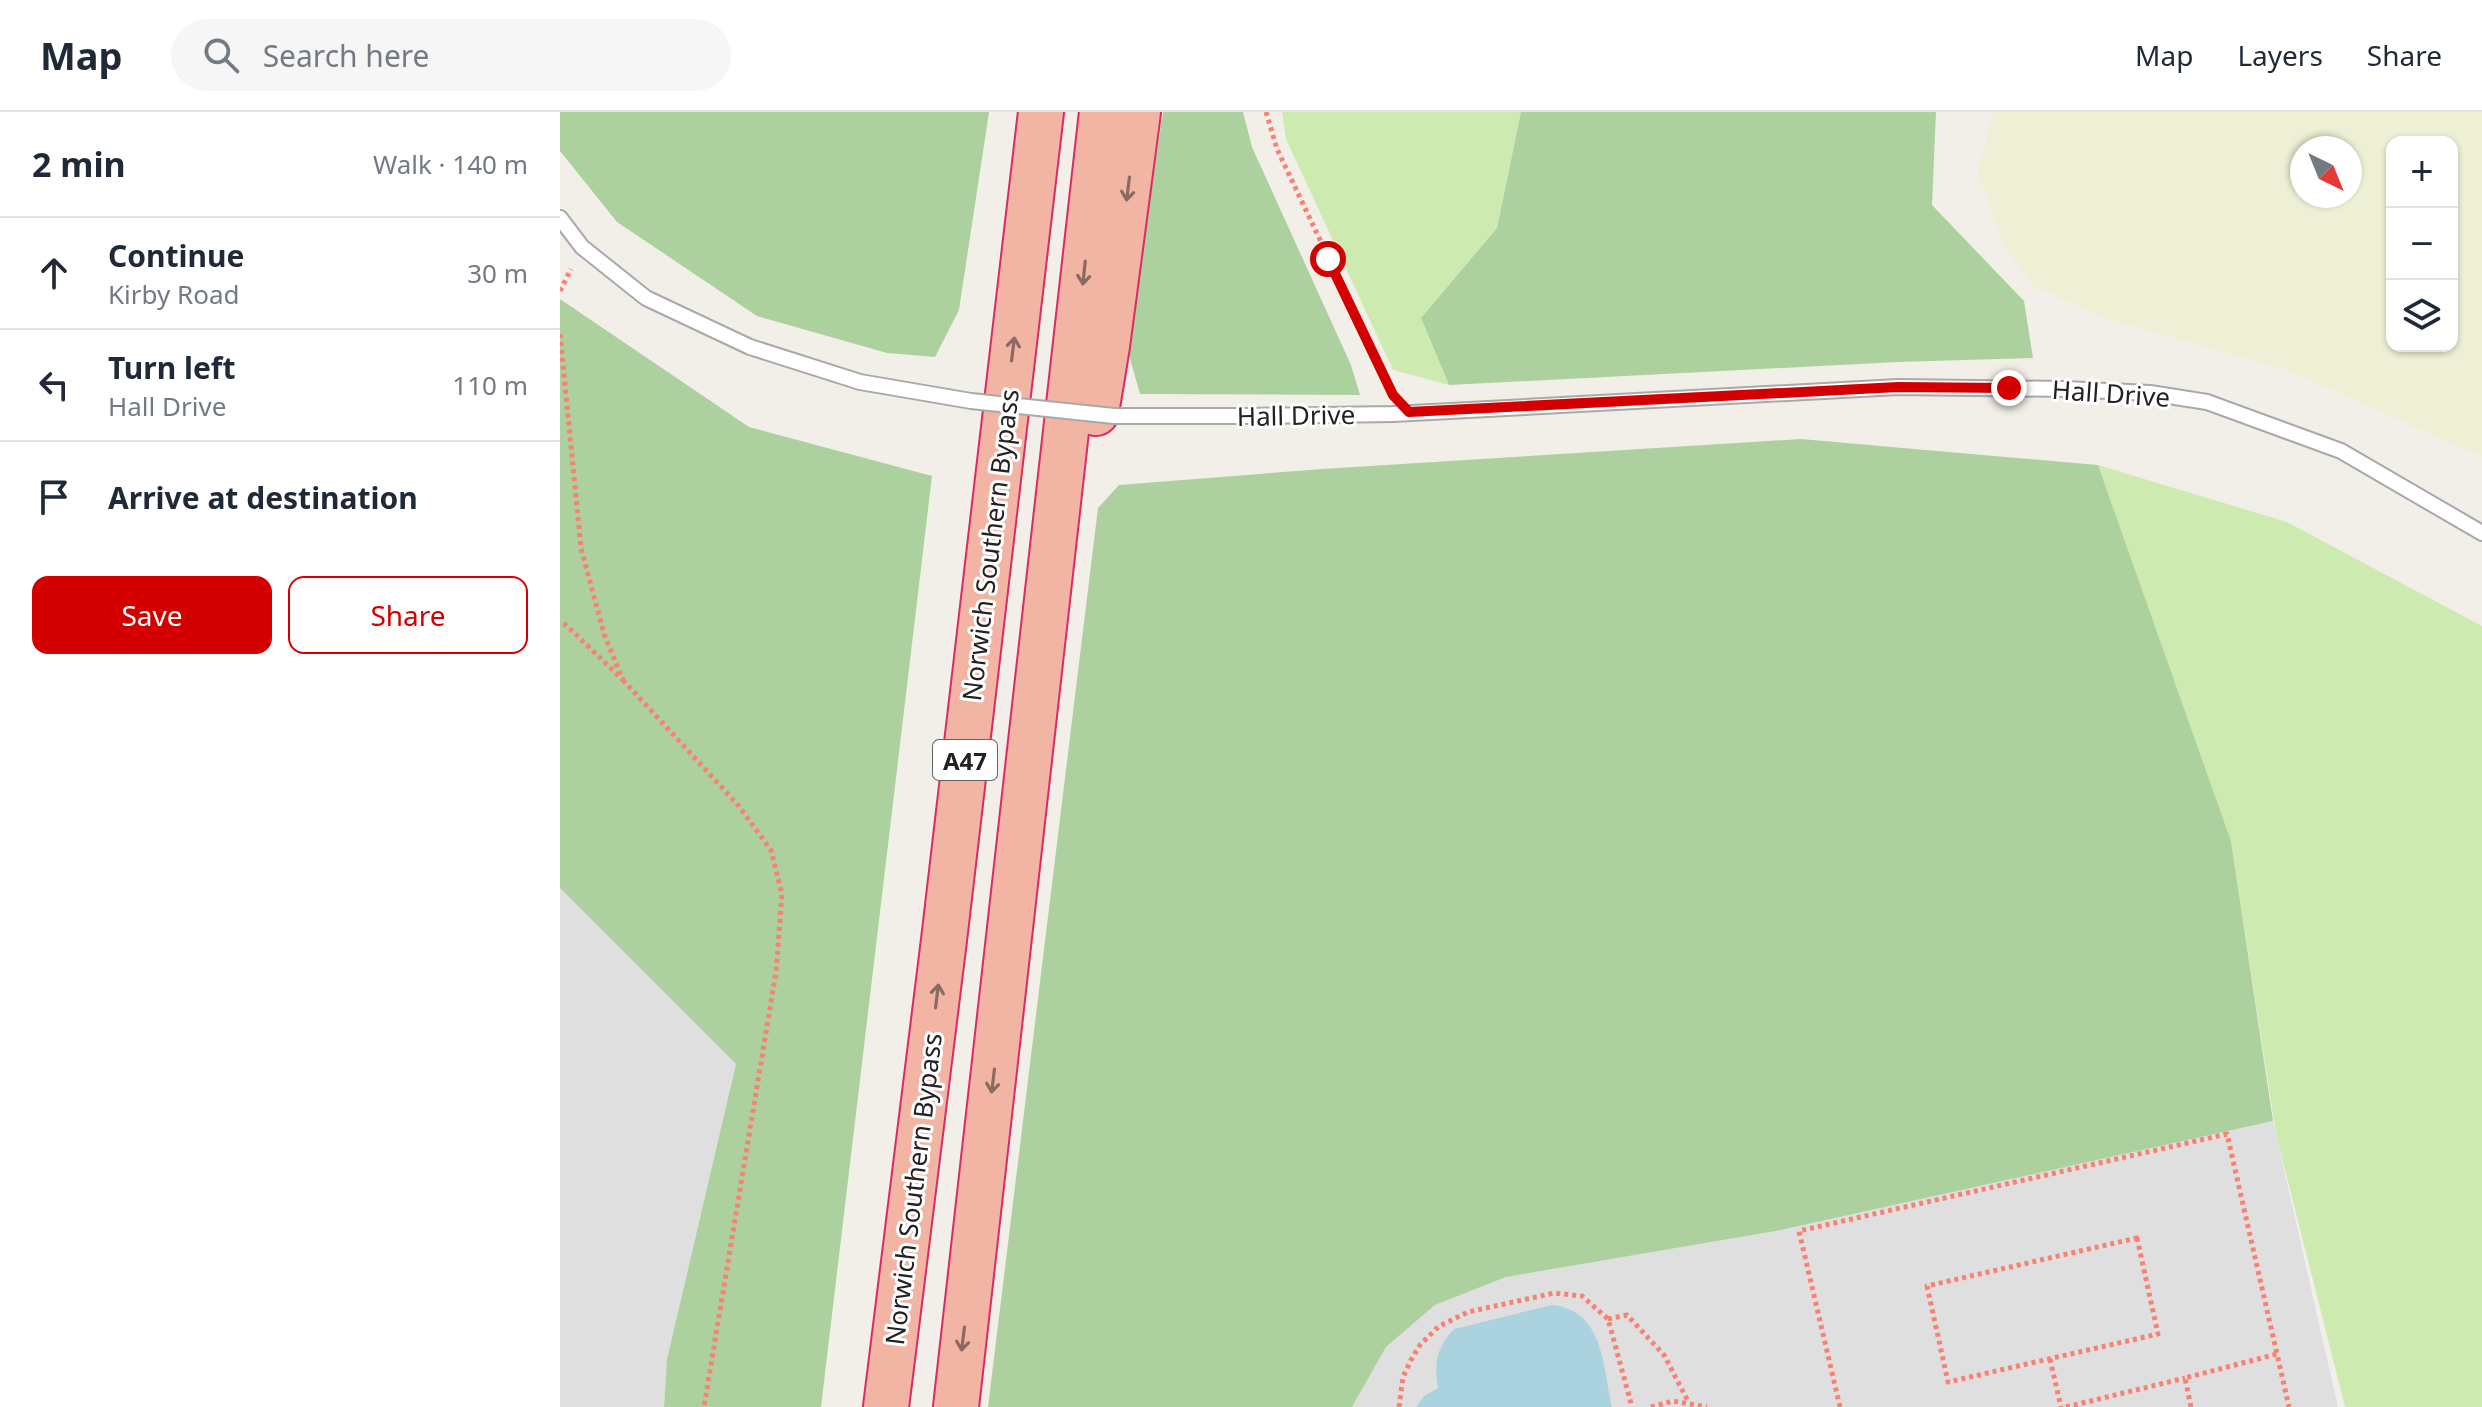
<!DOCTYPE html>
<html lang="en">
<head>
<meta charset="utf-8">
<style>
	:root { --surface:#fff; --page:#f6f6f7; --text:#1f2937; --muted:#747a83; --line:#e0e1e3; --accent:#d40000 }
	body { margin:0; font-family:"Noto Sans",sans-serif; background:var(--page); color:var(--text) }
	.controls { position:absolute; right:24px; top:24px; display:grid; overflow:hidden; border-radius:16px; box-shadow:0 2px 6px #0004 }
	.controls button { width:72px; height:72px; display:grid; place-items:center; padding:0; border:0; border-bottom:2px solid var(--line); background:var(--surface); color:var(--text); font:40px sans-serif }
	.compass { position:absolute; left:1730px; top:24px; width:72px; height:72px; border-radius:50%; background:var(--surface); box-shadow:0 2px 6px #0004; rotate:137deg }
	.stop { position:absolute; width:24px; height:24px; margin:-18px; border:6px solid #d40000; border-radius:50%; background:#fff }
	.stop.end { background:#d40000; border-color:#fff; box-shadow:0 2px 8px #0008 }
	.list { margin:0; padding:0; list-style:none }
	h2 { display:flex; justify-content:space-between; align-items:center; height:104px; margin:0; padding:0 32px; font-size:34px }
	h2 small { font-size:26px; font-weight:400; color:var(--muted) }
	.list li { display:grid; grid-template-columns:52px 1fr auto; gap:24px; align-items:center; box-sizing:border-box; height:112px; padding:0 32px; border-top:2px solid var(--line) }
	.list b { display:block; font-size:30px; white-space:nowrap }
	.list p { margin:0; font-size:26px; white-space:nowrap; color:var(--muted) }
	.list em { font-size:26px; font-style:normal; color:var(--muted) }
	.actions { display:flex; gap:16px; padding:24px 32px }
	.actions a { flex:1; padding:18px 0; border:2px solid var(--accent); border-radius:16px; text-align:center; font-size:28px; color:var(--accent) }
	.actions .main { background:var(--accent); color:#fff }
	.icon { flex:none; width:44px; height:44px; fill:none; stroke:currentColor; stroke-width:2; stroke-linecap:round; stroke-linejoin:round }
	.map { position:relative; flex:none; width:1922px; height:1295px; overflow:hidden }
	header { display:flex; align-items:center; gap:48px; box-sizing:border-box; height:112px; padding:0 40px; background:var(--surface); border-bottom:2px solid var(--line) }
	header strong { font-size:38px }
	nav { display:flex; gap:44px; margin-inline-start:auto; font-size:28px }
	.search { width:560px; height:72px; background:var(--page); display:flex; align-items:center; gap:20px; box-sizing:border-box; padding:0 28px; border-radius:44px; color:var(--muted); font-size:30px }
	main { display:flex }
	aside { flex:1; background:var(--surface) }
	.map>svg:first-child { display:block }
</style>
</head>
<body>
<header>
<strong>Map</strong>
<div class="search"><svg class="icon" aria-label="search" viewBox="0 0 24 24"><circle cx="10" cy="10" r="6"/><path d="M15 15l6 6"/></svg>Search here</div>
<nav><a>Map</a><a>Layers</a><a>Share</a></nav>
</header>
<main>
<aside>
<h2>2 min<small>Walk · 140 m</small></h2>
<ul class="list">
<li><svg class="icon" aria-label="ahead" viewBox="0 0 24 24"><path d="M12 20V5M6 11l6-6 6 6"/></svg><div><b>Continue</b><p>Kirby Road</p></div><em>30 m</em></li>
<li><svg class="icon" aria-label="left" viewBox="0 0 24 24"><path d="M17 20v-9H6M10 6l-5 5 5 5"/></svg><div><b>Turn left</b><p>Hall Drive</p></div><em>110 m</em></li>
<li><svg class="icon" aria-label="arrive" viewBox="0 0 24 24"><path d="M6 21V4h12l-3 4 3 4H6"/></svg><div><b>Arrive at destination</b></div></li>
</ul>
<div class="actions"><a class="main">Save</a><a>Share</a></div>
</aside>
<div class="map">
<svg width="1922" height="1295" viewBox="0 0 1922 1295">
	<rect width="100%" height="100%" fill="#f2efe9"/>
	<!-- residential -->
	<path fill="#e0dfdf" d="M0,776L176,952L107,1247L104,1295H0Z
		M1713,1009L1778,1295H792L826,1235L875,1193L946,1165L1221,1118Z"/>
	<!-- farmland -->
	<path fill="#eef0d5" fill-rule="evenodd" d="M1434,0H1922V345L1730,259L1548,207L1473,174L1444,134L1417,59ZM1832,30H1892V234H1832ZM1742,36H1790V84H1742Z"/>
	<!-- grass -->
	<path fill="#cdebb0" d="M722,0H961L937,116L861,206L889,273L833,258L726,27Z
		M1538,353L1727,410L1922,514V1295H1785L1716,1022L1671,729Z"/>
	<!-- forest -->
	<path fill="#add19e" d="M0,0H429L399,198L375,245L327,241L197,204L57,110L0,39Z
		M603,0H683L692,35L791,253L800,283L580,282L567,236Z
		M961,0H1376L1372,93L1464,189L1473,246L1338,250L889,273L861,206L937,116Z
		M0,187L189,315L372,364L261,1295H104L107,1247L176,952L0,776Z
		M1241,327L1538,353L1671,729L1713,1009L1221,1118L946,1165L875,1193L826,1235L792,1295H428L538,396L559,373L762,357Z"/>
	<!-- water -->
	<path fill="#aad3df" d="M992,1193C1044,1198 1043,1255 1052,1295H856L864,1284L878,1276C874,1251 876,1236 894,1217Z"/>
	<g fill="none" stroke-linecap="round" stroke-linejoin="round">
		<defs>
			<path id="service" d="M0,106L22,135L86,186L190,235L300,270
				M684,304L833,302L1338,275L1505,277L1590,281L1647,290L1781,339L1922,421"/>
			<path id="trunk" d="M536,301L547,234L578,0
				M326,1295L384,828L481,0
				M396,1295L542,0"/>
		</defs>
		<!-- service casing -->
		<use href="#service" stroke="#a9a9a9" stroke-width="18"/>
		<!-- trunk casing -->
		<use href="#trunk" stroke="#dc2a67" stroke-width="48"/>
		<!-- path -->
		<path stroke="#fa8072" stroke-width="5" stroke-dasharray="4 4" stroke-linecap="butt" d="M706,0L717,37L832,280
			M0,179L11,157
			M0,222L21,436L44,522L63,568L6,513L0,511
			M63,568L178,693L211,738L222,782L216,860L144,1295
			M1577,1126L1598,1222L1388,1270L1367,1174Z
			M1048,1207L1067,1203L1104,1243L1129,1291
			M1490,1247L1501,1295
			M839,1295L843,1265L851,1248L860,1233L879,1214L908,1200L994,1181L1022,1184L1048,1207L1072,1295
			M1091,1295L1113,1289L1147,1295
			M1280,1295L1239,1119L1667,1022L1717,1242
			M1506,1295L1625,1266
			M1631,1295L1625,1266L1717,1242L1729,1295"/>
		<!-- service -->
		<use href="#service" stroke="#fff" stroke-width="14"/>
		<!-- trunk -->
		<use href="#trunk" stroke="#f2b4a3" stroke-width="44"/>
		<defs>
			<path id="service-bridge" d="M300,270L411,289L554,304H684"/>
		</defs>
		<!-- service-bridge casing -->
		<use href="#service-bridge" stroke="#a9a9a9" stroke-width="18" stroke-linecap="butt"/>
		<!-- service-bridge -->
		<use href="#service-bridge" stroke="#fff" stroke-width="14"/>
	</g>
	<!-- one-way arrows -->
	<defs><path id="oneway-shaft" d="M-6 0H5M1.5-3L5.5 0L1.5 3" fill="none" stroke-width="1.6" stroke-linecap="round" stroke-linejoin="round" transform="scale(2)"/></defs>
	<g stroke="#8a6b62">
		<use href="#oneway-shaft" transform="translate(568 77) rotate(97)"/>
		<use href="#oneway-shaft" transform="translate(524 161) rotate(96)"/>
		<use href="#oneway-shaft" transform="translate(453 237) rotate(-83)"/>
		<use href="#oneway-shaft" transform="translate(377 884) rotate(-83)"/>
		<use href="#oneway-shaft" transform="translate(433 969) rotate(97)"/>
		<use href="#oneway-shaft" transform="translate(403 1227) rotate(97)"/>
	</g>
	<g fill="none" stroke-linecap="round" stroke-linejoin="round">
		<!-- route -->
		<path stroke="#d40000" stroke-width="10" d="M768,147L833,283L849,300L1338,275L1449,276"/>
	</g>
	<g text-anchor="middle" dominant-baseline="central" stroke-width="6" stroke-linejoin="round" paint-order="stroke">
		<!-- shield labels -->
		<rect fill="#fff" stroke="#646464" stroke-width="2" x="373" y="628" width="64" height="40" rx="6"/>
		<g font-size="24" font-weight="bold" fill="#222">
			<text x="405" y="648">A47</text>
		</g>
		<!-- street labels -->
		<g font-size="26" fill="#222" stroke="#fff">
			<text transform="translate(1551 281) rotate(4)">Hall Drive</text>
			<text transform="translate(736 303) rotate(-1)">Hall Drive</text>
			<text transform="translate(430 433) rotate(-83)">Norwich Southern Bypass</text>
			<text transform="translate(353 1077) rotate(-83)">Norwich Southern Bypass</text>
		</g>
	</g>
</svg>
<div class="controls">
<button>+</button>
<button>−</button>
<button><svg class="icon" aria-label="layers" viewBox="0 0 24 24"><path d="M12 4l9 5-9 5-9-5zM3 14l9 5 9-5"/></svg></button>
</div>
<svg class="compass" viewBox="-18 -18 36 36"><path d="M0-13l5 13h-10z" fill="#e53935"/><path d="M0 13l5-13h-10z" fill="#747a83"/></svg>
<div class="stop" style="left:768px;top:147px"></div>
<div class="stop end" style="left:1449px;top:276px"></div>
</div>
</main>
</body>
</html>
